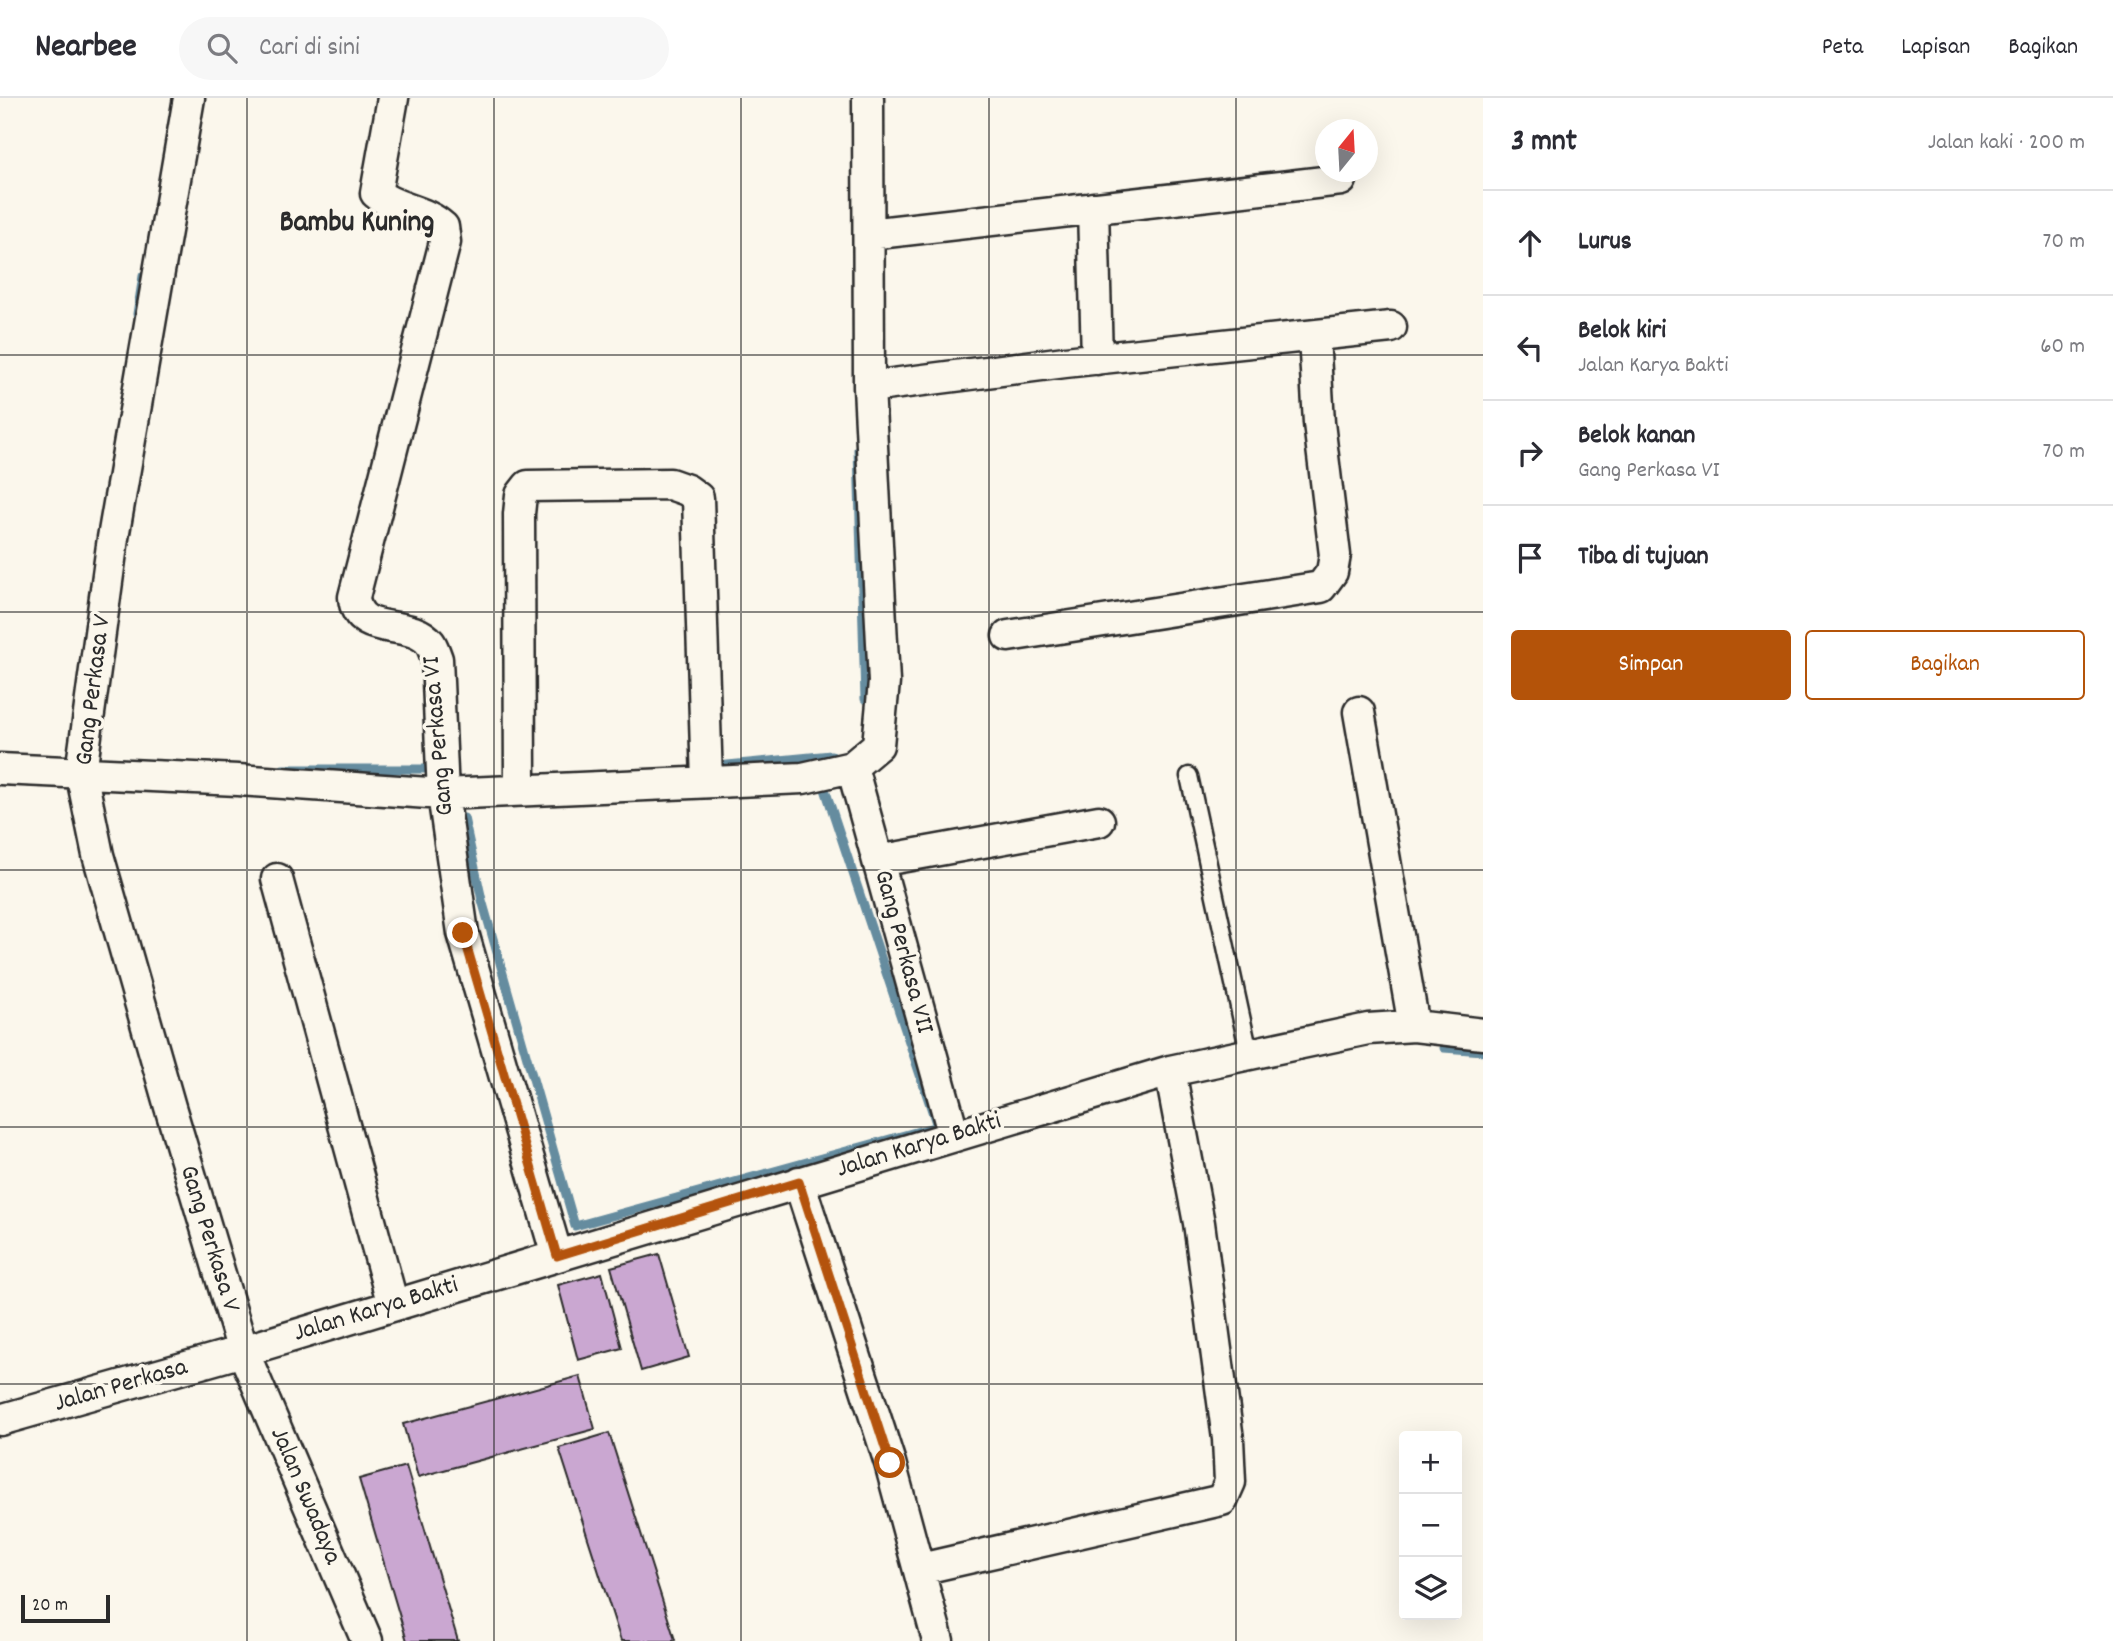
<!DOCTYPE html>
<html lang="id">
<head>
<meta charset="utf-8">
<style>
	:root { --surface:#fff; --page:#f7f7f7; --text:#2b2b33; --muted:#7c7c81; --line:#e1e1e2; --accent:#b45309 }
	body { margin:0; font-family:Dekko,sans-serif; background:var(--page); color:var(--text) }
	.controls { position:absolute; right:21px; bottom:21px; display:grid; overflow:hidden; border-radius:7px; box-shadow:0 7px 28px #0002 }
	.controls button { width:63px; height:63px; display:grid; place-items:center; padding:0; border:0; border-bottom:2px solid var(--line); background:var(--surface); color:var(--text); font:35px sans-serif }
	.compass { position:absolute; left:1315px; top:21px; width:63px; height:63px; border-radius:50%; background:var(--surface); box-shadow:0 7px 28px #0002; rotate:18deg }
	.scale { position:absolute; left:21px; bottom:18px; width:89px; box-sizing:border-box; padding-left:7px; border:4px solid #2b2b2b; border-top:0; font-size:19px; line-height:24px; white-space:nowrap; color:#2b2b2b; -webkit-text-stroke:5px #fbf7ec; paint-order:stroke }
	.stop { position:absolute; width:21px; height:21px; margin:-16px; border:5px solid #b45309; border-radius:50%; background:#fff }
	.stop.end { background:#b45309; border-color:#fff; box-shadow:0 2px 7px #0008 }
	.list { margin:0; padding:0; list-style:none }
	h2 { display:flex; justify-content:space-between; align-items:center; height:91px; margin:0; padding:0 28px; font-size:30px }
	h2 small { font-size:23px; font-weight:400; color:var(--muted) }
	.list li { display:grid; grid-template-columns:46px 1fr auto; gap:21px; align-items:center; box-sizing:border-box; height:105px; padding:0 28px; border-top:2px solid var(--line) }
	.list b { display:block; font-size:26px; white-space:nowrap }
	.list p { margin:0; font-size:23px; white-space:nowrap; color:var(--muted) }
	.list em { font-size:23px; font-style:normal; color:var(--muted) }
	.actions { display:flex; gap:14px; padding:21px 28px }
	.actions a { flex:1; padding:16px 0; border:2px solid var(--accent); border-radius:7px; text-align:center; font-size:24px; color:var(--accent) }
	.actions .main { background:var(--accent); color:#fff }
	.icon { flex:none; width:38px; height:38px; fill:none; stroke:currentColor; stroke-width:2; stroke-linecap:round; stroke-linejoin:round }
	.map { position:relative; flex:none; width:1483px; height:1543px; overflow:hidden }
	header { display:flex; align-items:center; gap:42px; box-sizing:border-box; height:98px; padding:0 35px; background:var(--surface); border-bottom:2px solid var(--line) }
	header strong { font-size:33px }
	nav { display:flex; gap:38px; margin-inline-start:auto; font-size:24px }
	.search { width:490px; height:63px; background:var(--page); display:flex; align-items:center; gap:18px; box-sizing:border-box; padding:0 24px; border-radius:38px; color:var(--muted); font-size:26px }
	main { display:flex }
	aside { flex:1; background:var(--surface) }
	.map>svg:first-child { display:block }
</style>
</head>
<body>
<header>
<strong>Nearbee</strong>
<div class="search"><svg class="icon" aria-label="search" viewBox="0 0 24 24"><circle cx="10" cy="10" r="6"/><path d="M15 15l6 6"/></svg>Cari di sini</div>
<nav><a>Peta</a><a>Lapisan</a><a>Bagikan</a></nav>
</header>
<main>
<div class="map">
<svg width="1483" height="1543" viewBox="0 0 1483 1543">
	<rect width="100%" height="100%" fill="#fbf7ec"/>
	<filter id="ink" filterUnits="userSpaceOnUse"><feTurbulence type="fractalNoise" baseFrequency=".0143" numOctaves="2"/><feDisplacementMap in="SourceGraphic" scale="14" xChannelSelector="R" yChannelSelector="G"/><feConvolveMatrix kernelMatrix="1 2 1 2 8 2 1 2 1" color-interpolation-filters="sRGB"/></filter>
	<g filter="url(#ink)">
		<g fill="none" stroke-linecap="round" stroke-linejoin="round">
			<!-- stream -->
			<path stroke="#658c9f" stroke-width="9" d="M137,216L143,178
				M858,351L865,601
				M717,668L831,657
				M283,671H431
				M464,720L482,802L575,1128L937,1028L822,682
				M1444,950L1483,953"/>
		</g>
		<!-- building -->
		<path fill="#caa7d1" stroke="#2b2b2b" stroke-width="2" d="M659,1156L689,1259L641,1273L611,1169Z
			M602,1175L622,1250L578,1262L558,1187Z
			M580,1278L595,1331L418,1379L403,1326Z
			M609,1335L675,1542L673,1543H621L559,1350Z
			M406,1368L458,1543H407L359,1381Z"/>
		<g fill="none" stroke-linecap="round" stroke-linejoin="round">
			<defs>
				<path id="lane" d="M1189,678L1249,955"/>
				<path id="street" d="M189,0L113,440L81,674L98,757L170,1009L243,1253L367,1543
					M393,0L376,95C396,112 424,111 443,129L445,144L354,499C357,541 410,519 430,545C433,549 435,556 437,561L443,696L463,835L557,1158
					M1093,110L1097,261
					M869,136L1341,82
					M869,289L1065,264L1391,229
					M1008,538L1321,489L1332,474L1335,457L1319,325L1314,238
					M1359,614L1414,928
					M852,669L954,1038
					M0,671L238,682L443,696L803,680L852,669L878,647L884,584L869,289L868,0
					M520,692L519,416L521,397L528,388L670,386L687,392L698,400L707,684
					M878,763L1099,723
					M277,781L393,1207
					M799,1084L890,1365L938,1543
					M0,1322L243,1253L1170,973L1368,931L1414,928L1483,936
					M920,1471L1222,1402L1230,1384L1228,1341L1199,1125L1170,973"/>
			</defs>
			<!-- lane casing -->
			<use href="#lane" stroke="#2b2b2b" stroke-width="21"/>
			<!-- street casing -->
			<use href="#street" stroke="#2b2b2b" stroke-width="35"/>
			<!-- lane -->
			<use href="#lane" stroke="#fbf7ec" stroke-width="16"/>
			<!-- street -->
			<use href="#street" stroke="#fbf7ec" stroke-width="30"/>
		</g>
	</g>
	<g fill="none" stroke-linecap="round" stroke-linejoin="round" filter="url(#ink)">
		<!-- route -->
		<path stroke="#b45309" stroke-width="9" d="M463,835L557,1158L799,1084L890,1365"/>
	</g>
	<!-- grid -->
	<path fill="none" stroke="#2b2b2b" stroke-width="2" stroke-opacity="0.55" d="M247,0V1543M494,0V1543M741,0V1543M989,0V1543M1236,0V1543M0,257H1483M0,514H1483M0,772H1483M0,1029H1483M0,1286H1483"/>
	<g text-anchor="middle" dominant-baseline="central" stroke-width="7" stroke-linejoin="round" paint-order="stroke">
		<!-- street labels -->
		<g font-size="26" fill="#2b2b2b" stroke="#fbf7ec">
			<text transform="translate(94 592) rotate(-83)">Gang Perkasa V</text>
			<text transform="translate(439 638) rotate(-95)">Gang Perkasa VI</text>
			<text transform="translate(903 854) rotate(75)">Gang Perkasa VII</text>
			<text transform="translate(919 1048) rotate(-17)">Jalan Karya Bakti</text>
			<text transform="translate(209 1141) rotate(73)">Gang Perkasa V</text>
			<text transform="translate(376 1212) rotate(-17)">Jalan Karya Bakti</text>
			<text transform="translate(121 1288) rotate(-16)">Jalan Perkasa</text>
			<text transform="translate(305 1398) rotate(67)">Jalan Swadaya</text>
		</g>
		<!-- quarter labels -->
		<g font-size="30" font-weight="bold" fill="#2b2b2b" stroke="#fbf7ec">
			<text x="357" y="126">Bambu Kuning</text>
		</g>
	</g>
</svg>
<div class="controls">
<button>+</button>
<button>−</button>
<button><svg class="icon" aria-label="layers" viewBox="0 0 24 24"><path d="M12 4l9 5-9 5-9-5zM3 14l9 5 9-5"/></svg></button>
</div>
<svg class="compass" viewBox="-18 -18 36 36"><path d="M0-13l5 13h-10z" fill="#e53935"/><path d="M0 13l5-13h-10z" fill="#7c7c81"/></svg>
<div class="scale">20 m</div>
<div class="stop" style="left:890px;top:1365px"></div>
<div class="stop end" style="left:463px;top:835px"></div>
</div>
<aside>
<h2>3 mnt<small>Jalan kaki · 200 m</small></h2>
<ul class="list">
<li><svg class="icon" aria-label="ahead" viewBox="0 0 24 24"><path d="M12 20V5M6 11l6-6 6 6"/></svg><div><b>Lurus</b></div><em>70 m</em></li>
<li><svg class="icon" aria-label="left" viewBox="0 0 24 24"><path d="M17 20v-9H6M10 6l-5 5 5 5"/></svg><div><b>Belok kiri</b><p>Jalan Karya Bakti</p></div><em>60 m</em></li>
<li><svg class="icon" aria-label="right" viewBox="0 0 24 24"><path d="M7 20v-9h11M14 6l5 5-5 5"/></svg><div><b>Belok kanan</b><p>Gang Perkasa VI</p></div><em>70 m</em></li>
<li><svg class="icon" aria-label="arrive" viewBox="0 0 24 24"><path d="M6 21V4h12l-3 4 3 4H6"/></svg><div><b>Tiba di tujuan</b></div></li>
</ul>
<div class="actions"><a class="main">Simpan</a><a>Bagikan</a></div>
</aside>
</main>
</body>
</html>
